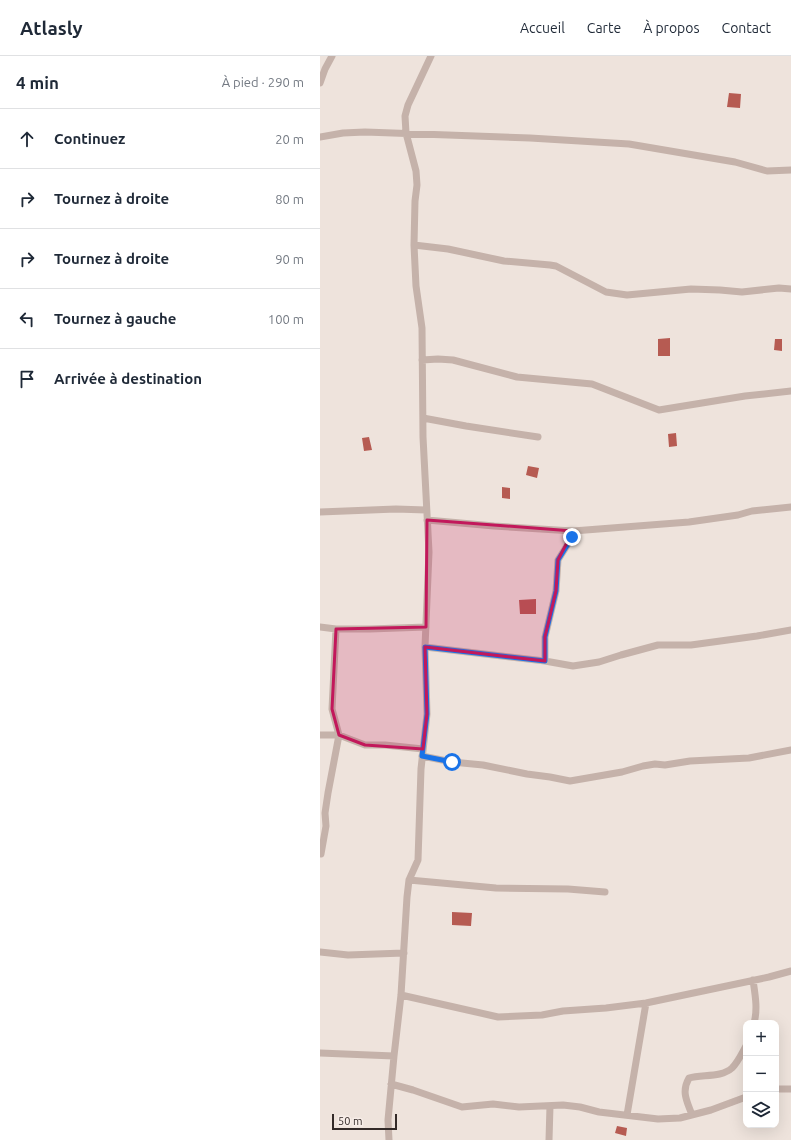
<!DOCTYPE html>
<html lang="fr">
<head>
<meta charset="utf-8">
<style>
	:root { --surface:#fff; --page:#f6f6f7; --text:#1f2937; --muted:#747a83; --line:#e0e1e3 }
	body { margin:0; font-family:Ubuntu,sans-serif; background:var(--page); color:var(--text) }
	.controls { position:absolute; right:12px; bottom:12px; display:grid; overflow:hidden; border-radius:8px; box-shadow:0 4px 16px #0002 }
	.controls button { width:36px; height:36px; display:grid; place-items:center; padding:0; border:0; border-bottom:1px solid var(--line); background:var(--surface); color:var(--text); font:20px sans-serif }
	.scale { position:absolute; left:12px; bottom:10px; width:65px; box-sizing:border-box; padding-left:4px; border:2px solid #332a28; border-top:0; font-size:11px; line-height:14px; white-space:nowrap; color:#332a28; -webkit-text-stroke:3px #f7ede8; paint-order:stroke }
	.stop { position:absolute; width:12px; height:12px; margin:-9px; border:3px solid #1a73e8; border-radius:50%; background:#fff }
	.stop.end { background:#1a73e8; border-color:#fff; box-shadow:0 1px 4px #0008 }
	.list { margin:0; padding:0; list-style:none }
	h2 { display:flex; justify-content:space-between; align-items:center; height:52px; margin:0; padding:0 16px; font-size:17px }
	h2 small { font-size:13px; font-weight:400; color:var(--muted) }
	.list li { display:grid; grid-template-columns:26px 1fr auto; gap:12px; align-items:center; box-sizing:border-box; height:60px; padding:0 16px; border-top:1px solid var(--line) }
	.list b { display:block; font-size:15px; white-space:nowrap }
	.list em { font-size:13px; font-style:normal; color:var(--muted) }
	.icon { flex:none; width:22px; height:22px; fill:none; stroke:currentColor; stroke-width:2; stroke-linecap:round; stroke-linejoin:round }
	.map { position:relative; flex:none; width:471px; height:1084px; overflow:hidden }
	header { display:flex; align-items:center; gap:24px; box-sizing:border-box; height:56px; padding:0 20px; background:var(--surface); border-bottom:1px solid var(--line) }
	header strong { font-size:19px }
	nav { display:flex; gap:22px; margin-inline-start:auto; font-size:14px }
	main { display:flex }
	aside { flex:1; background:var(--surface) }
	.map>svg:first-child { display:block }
</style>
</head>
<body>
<header>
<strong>Atlasly</strong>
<nav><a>Accueil</a><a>Carte</a><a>À propos</a><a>Contact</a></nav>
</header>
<main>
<aside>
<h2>4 min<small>À pied · 290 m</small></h2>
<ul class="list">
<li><svg class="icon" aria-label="ahead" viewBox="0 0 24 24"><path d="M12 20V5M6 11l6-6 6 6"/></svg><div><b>Continuez</b></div><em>20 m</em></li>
<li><svg class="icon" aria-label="right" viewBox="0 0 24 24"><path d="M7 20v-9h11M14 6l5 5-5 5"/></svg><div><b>Tournez à droite</b></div><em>80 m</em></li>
<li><svg class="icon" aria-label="right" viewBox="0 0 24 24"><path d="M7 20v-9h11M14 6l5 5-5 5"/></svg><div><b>Tournez à droite</b></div><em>90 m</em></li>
<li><svg class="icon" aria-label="left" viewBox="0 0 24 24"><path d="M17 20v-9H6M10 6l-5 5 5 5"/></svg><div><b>Tournez à gauche</b></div><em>100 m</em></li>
<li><svg class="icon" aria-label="arrive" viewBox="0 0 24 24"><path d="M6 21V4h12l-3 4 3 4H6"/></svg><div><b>Arrivée à destination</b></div></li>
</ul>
</aside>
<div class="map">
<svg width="471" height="1084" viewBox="0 0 471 1084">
	<rect width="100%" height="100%" fill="#eee3dc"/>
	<!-- building -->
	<path fill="#b65b52" d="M409,37L421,38L420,52L407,51Z
		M350,282V300H338V283Z
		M455,283H462V295L454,294Z
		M356,377L357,390L349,391L348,378Z
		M49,381L52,394L44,395L42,382Z
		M208,410L219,412L217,422L206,419Z
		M182,431L190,432V443L182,442Z
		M216,543V558H200L199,544Z
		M132,856L152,857L151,870L132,869Z
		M297,1070L307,1072L306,1080L295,1077Z"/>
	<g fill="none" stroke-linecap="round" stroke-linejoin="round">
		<!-- minor -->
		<path stroke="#c5b2aa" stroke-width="7" d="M0,27L5,13L12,0
			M0,81L23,77L45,76L210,82L309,88L415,106L447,115L471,114
			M94,189L128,193L184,205L230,209L236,210L286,236L307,239L371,233L400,234L422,236L459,232L471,233
			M102,304L118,303L133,304L197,321L272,328L339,354L425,340L471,335
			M103,362L146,370L218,381
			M0,456L76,453L106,454
			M107,464L174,470L253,475L369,466L418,459L432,455L471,451
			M0,571L16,573H50L106,571
			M105,591L225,605L253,610L279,606L301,599L338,589H371L437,580L471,574
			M225,605V581L236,535L238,504L248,488L253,475
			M0,679H19L45,689H65L103,693
			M102,700L132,706L163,709L207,718L230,721L250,725L302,716L323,710L335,708L345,709L370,705L429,702L471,694
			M1,798L6,770L5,757L8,737L19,679L12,653L16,573
			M89,824L176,832L248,833L285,836
			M0,896L28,899L84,897
			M433,924C435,938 438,953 434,967
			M81,939L178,961L222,959L243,955L286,952L326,947L449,921L471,915
			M0,997L74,1000
			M71,1028L93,1034L142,1051L173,1048L199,1051L243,1049L260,1051L279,1056L338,1063L360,1062L391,1054L426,1041
			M456,1033H471
			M307,1059L326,947
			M372,1059C367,1045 361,1036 369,1022C382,1018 401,1022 412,1012C418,1006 422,997 426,990
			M69,1084L68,1064L74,1000L81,939L87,841L89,824L98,804L101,713L107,658L105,591L109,496L103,381L102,272L96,230L94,189L95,145L97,129L96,115L86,77L85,60L88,49L111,0
			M229,1084L230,1050"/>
	</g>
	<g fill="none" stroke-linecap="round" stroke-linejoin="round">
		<!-- route -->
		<path stroke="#1a73e8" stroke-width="5" d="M132,706L102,700L107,658L105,591L225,605V581L236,535L238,504L248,488L252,481"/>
	</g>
	<!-- marked area -->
	<path fill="#c2185b" fill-opacity="0.2" stroke="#c2185b" stroke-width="3" stroke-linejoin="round" d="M107,464L253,475L238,504L236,535L225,581V605L105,591L107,658L103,693L45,689L19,679L12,653L16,573L106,571Z"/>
</svg>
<div class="controls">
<button>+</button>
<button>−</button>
<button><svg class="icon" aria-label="layers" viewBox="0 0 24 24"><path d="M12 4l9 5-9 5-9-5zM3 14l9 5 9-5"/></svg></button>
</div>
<div class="scale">50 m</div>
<div class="stop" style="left:132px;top:706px"></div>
<div class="stop end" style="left:252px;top:481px"></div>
</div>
</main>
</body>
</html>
